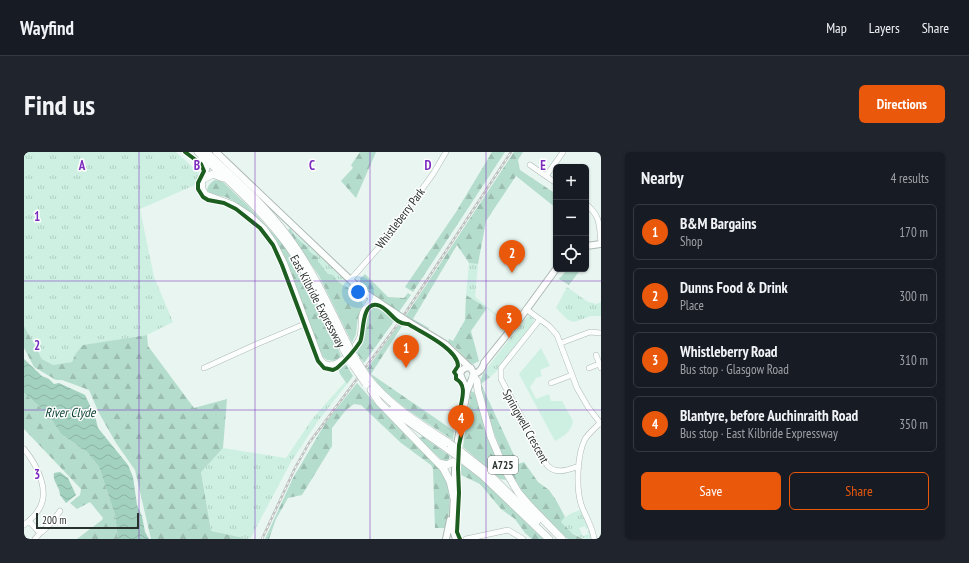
<!DOCTYPE html>
<html lang="en">
<head>
<meta charset="utf-8">
<style>
	:root { --surface:#171b24; --page:#20242c; --text:#f1f3f6; --muted:#9ea1a6; --line:#363941; --accent:#ea580c }
	body { margin:0; font-family:"PT Sans Narrow",sans-serif; background:var(--page); color:var(--text) }
	.controls { position:absolute; right:12px; top:12px; display:grid; overflow:hidden; border-radius:6px; box-shadow:0 1px 3px #0004 }
	.controls button { width:36px; height:36px; display:grid; place-items:center; padding:0; border:0; border-bottom:1px solid var(--line); background:var(--surface); color:var(--text); font:20px sans-serif }
	.scale { position:absolute; left:12px; bottom:10px; width:103px; box-sizing:border-box; padding-left:4px; border:2px solid #28312e; border-top:0; font-size:11px; line-height:14px; white-space:nowrap; color:#28312e; -webkit-text-stroke:3px #fff; paint-order:stroke }
	.you { position:absolute; left:334px; top:140px; width:14px; height:14px; margin:-10px; border:3px solid #fff; border-radius:50%; background:#1a73e8; box-shadow:0 0 0 6px #1a73e833 }
	.badge { display:grid; place-items:center; width:26px; height:26px; border-radius:50%; background:var(--accent); color:#fff; font-size:13px; font-weight:700 }
	.pin { position:absolute; translate:-50% -33px; filter:drop-shadow(0 1px 2px #0008) }
	.pin::after { content:''; position:absolute; top:21px; width:14px; height:12px; background:inherit; clip-path:polygon(0 0,100% 0,50% 100%) }
	.list { margin:0; padding:0; list-style:none }
	h2 { display:flex; justify-content:space-between; align-items:center; height:52px; margin:0; padding:0 16px; font-size:17px }
	h2 small { font-size:13px; font-weight:400; color:var(--muted) }
	.list li { display:grid; grid-template-columns:26px 1fr auto; gap:12px; align-items:center; box-sizing:border-box; height:56px; margin:0 8px 8px; padding:0 8px; border:1px solid var(--line); border-radius:6px }
	.list b { display:block; font-size:15px; white-space:nowrap }
	.list p { margin:0; font-size:13px; white-space:nowrap; color:var(--muted) }
	.list em { font-size:13px; font-style:normal; color:var(--muted) }
	.actions { display:flex; gap:8px; padding:12px 16px }
	.actions a { flex:1; padding:9px 0; border:1px solid var(--accent); border-radius:6px; text-align:center; font-size:14px; color:var(--accent) }
	.actions .main { background:var(--accent); color:#fff }
	.icon { flex:none; width:22px; height:22px; fill:none; stroke:currentColor; stroke-width:2; stroke-linecap:round; stroke-linejoin:round }
	.map { position:relative; flex:none; width:577px; height:387px; overflow:hidden; border-radius:6px }
	header { display:flex; align-items:center; gap:24px; box-sizing:border-box; height:56px; padding:0 20px; background:var(--surface); border-bottom:1px solid var(--line) }
	header strong { font-size:19px }
	nav { display:flex; gap:22px; margin-inline-start:auto; font-size:14px }
	.intro { display:flex; align-items:center; justify-content:space-between; box-sizing:border-box; height:96px; padding:0 24px }
	h1 { margin:0; font-size:28px }
	.button { padding:10px 18px; border-radius:6px; background:var(--accent); color:#fff; font-size:14px; font-weight:700 }
	main { display:flex; gap:24px; padding:0 24px }
	aside { flex:1; background:var(--surface); border-radius:6px; box-shadow:0 1px 3px #0004 }
	.map>svg:first-child { display:block }
</style>
</head>
<body>
<header>
<strong>Wayfind</strong>
<nav><a>Map</a><a>Layers</a><a>Share</a></nav>
</header>
<div class="intro"><h1>Find us</h1><a class="button">Directions</a></div>
<main>
<div class="map">
<svg width="577" height="387" viewBox="0 0 577 387">
	<defs>
		<pattern id="grass-tufts" width="24" height="20" patternUnits="userSpaceOnUse"><rect width="24" height="20" fill="#cef0e3"/><path d="M3 7l-1-3M5 7V3M7 7l1-3M15 17l-1-3M17 17v-4M19 17l1-3" fill="none" stroke="#b1cec3"/></pattern>
		<pattern id="forest-firs" width="22" height="20" patternUnits="userSpaceOnUse"><rect width="22" height="20" fill="#b5ddce"/><path d="M5 1l3.5 6h-7zM16 11l3.5 6h-7z" fill="#9cbeb1"/></pattern>
		<pattern id="water-waves" width="16" height="10" patternUnits="userSpaceOnUse"><rect width="16" height="10" fill="#a2d1bf"/><path d="M0 5q4-4 8 0t8 0" fill="none" stroke="#8cb4a4"/></pattern>
	</defs>
	<rect width="100%" height="100%" fill="#e8f5f0"/>
	<!-- grass -->
	<path fill="url(#grass-tufts)" d="M0,0H152L175,21L171,33L116,57L130,125L149,170L123,183L60,193L52,201L48,210L29,213L18,207L0,174Z
		M270,80L339,144L341,148L339,153L335,143L304,122L294,109V106L284,99V96L272,85Z
		M445,111L454,112L451,145L483,171L482,172L463,156L442,143Z
		M543,135L564,150L573,152L577,150V164H567L550,170L544,168L532,156Z
		M505,164L510,167L508,174L475,217L466,225L460,220L502,166Z
		M321,230L323,232L294,269L267,310L226,387L187,379L177,319L199,296L262,306L289,266Z
		M556,358L564,376L562,377L561,374L555,376L559,384L565,382L563,379L565,378L567,387C554,387 546,380 537,370C542,363 548,361 556,358Z"/>
	<!-- forest -->
	<path fill="url(#forest-firs)" d="M336,0H352L332,46L317,29L329,16L327,13Z
		M468,0H481L389,140L381,135L432,60Z
		M490,0H499L494,8L496,18L532,42V56L492,24L462,69L454,112L445,111L433,93L389,167L405,176L404,178L381,165Z
		M191,28L198,29L224,54L259,92L267,104L289,141L305,174L317,204L311,209L303,208L299,205C292,189 285,173 279,157C267,123 257,88 229,63C222,57 212,50 204,46C197,43 189,44 183,39C184,33 186,31 191,28Z
		M266,76L272,85L284,96L285,99L294,106V109L304,122L309,123C314,133 329,136 335,144C337,146 338,150 339,153L334,165L332,182L328,191L295,124L264,78Z
		M544,117H557L545,133L535,127Z
		M341,122L364,145L380,146L384,141L387,143L374,161L336,133V127Z
		M442,143L463,156L447,179L455,209L449,212L446,211L432,196L424,190L425,187L429,189L441,168Z
		M352,155L365,162L370,169L340,211L331,199C334,195 337,190 338,185C340,174 338,158 352,155Z
		M376,171L378,174L347,222L430,279L429,288C398,267 364,249 343,217Z
		M0,174L18,207L29,213L48,210L52,201L59,193L123,183L124,194L170,256L203,247L199,296L177,320L187,379L225,387H127L111,318L92,291L75,261L65,238L38,228H32L10,215L0,196Z
		M321,211L329,224L323,232L316,222L314,216Z
		M460,220L466,225L457,232L494,312L500,310L514,330L525,338L532,348L541,365L537,370L549,382L559,387H544L529,375L499,341L488,322L481,310L470,281L459,248L456,229Z
		M333,231C351,252 371,271 390,291C401,301 416,311 422,324C428,340 425,360 423,376H411L409,317L407,313L377,291L337,253L330,252L322,258L308,276V294L278,343L264,346L252,367L245,387H241L269,326L302,270Z
		M447,239L451,241C460,272 468,299 482,328L476,327L439,295Z
		M0,241L23,261L37,282L63,300L75,315L91,363L94,387H53L78,368L79,366L66,350L53,357L46,351L56,343L57,337L0,277Z
		M398,284L426,304L424,309L420,310L394,287Z
		M436,311C452,323 468,335 482,349C495,362 506,376 520,387H508L501,381L491,367L477,357L456,332L437,323Z"/>
	<!-- park -->
	<path fill="#cef0e3" d="M517,196L526,214L516,218L518,224L512,226L506,235L512,247L525,242L527,249H538L549,269C548,279 539,285 531,289L495,222Z"/>
	<!-- water -->
	<path fill="url(#water-waves)" d="M0,207L18,224L25,227L30,232L35,231L61,243L71,264L74,276L104,313L109,325L113,353L118,364L121,380L125,387H94L91,363L75,315L63,300L37,282L23,261L0,241Z
		M36,320L44,326L52,343L42,351L36,343C36,335 28,329 30,321Z"/>
	<g fill="none" stroke-linecap="round" stroke-linejoin="round">
		<!-- stream -->
		<path stroke="#a2d1bf" stroke-width="1" d="M170,375L174,374
			M164,378L168,376"/>
		<defs>
			<path id="minor" d="M506,13L532,31
				M522,24L539,0
				M178,29L179,37L182,42L209,52L226,63L240,76L250,90L261,112L296,206C307,226 332,196 336,184C338,177 336,169 338,162C340,156 344,151 348,146
				M562,52C577,65 575,72 577,91
				M326,128L358,92L409,22L422,0
				M502,157L525,174L533,183L553,236L564,255L577,272
				M516,167L477,216V227L523,313C532,323 543,318 555,314
				M537,191L566,180L577,181
				M572,203L577,216
				M180,216L233,192L283,171
				M565,216L575,212
				M527,231L548,223
				M0,297C13,313 28,341 13,360C10,365 5,369 0,373
				M5,369L14,379L18,380L28,370L36,359
				M11,387L16,381
				M442,387L484,378L499,387
				M570,387C569,375 561,364 557,352C552,335 553,303 561,287C565,281 571,276 576,271"/>
			<path id="major" d="M192,0L338,139L371,161
				M562,94L577,92
				M383,169L421,192L445,215
				M450,222C455,221 459,216 460,211L497,165L532,117
				M422,387L426,368
				M432,387L429,378V363L432,298L443,239L450,222L447,216L443,215L438,218L436,222L443,239"/>
			<path id="highway" d="M174,0C206,30 239,59 265,95C287,127 303,163 320,198
				M182,0C211,27 241,53 265,86C288,117 304,152 321,187
				M178,7L182,16L178,29
				M179,27L189,22L199,26
				M449,224L453,229L454,239L467,285L481,318L494,340L505,353L538,387
				M344,226C366,254 396,272 425,291
				M347,238L355,250L419,316L426,329L430,346
				M368,258L425,298
				M436,299L464,321L513,369
				M436,306L458,323L525,387
				M415,311L423,313L431,309"/>
		</defs>
		<!-- minor casing -->
		<use href="#minor" stroke="#aeb8b5" stroke-width="6"/>
		<!-- major casing -->
		<use href="#major" stroke="#aeb8b5" stroke-width="8"/>
		<!-- highway casing -->
		<use href="#highway" stroke="#aeb8b5" stroke-width="8"/>
		<!-- minor -->
		<use href="#minor" stroke="#fcfefd" stroke-width="5"/>
		<!-- major -->
		<use href="#major" stroke="#fcfefd" stroke-width="6"/>
		<!-- highway -->
		<use href="#highway" stroke="#fcfefd" stroke-width="7"/>
		<defs>
			<path id="rail" d="M238,387L271,316L285,291L374,172L487,0"/>
		</defs>
		<!-- rail casing -->
		<use href="#rail" stroke="#bec1c0" stroke-width="2.5"/>
		<!-- rail -->
		<use href="#rail" stroke="#fff" stroke-width="1" stroke-dasharray="3" stroke-linecap="butt"/>
		<defs>
			<path id="major-bridge" d="M371,161L383,169"/>
			<path id="highway-bridge" d="M321,187L329,203
				M320,198L326,209
				M332,208L344,226
				M329,213L342,232
				M425,291L436,299
				M425,298L436,306"/>
		</defs>
		<!-- major-bridge casing -->
		<use href="#major-bridge" stroke="#aeb8b5" stroke-width="8" stroke-linecap="butt"/>
		<!-- highway-bridge casing -->
		<use href="#highway-bridge" stroke="#aeb8b5" stroke-width="8" stroke-linecap="butt"/>
		<!-- major-bridge -->
		<use href="#major-bridge" stroke="#fcfefd" stroke-width="6"/>
		<!-- highway-bridge -->
		<use href="#highway-bridge" stroke="#fcfefd" stroke-width="7"/>
		<defs>
			<path id="cycleway" d="M161,0L177,12L180,19L174,31V37L179,45L184,48L200,51L212,57L236,76L249,93L258,113L294,209L300,216L309,218L313,216C321,209 330,199 336,190C340,183 337,150 353,153C365,155 370,173 384,172C397,180 434,197 434,214L430,220L432,223V227C444,233 437,249 436,259L442,261L435,293L434,316L435,341L433,380L436,387"/>
		</defs>
		<!-- cycleway casing -->
		<use href="#cycleway" stroke="#fff" stroke-width="6"/>
		<!-- cycleway -->
		<use href="#cycleway" stroke="#1b5e20" stroke-width="4"/>
	</g>
	<!-- grid -->
	<path fill="none" stroke="#7b2cbf" stroke-width="1" stroke-opacity="0.55" d="M115,0V387M231,0V387M346,0V387M462,0V387M0,129H577M0,258H577"/>
	<g text-anchor="middle" dominant-baseline="central" stroke-width="3" stroke-linejoin="round" paint-order="stroke">
		<!-- shield labels -->
		<rect fill="#fff" stroke="#686f6d" stroke-width="1" x="464" y="304" width="30" height="18" rx="3"/>
		<g font-size="11" font-weight="bold" fill="#28312e">
			<text x="479" y="313">A725</text>
		</g>
		<!-- street labels -->
		<g font-size="12" fill="#28312e" stroke="#fff">
			<text transform="translate(376 66) rotate(-53)">Whistleberry Park</text>
			<text transform="translate(294 149) rotate(62)">East Kilbride Expressway</text>
			<text transform="translate(502 274) rotate(61)">Springwell Crescent</text>
		</g>
		<!-- water labels -->
		<g font-size="13" font-style="italic" fill="#043c2d" stroke="#fff">
			<text x="46" y="260">River Clyde</text>
		</g>
	</g>
	<g font-size="13" text-anchor="middle" font-weight="bold" fill="#7b2cbf" stroke="#fff" stroke-width="3" stroke-linejoin="round" paint-order="stroke">
		<text x="58" y="18">A</text>
		<text x="173" y="18">B</text>
		<text x="288" y="18">C</text>
		<text x="404" y="18">D</text>
		<text x="519" y="18">E</text>
		<text x="13" y="69">1</text>
		<text x="13" y="198">2</text>
		<text x="13" y="327">3</text>
	</g>
</svg>
<div class="controls">
<button>+</button>
<button>−</button>
<button><svg class="icon" aria-label="locate" viewBox="0 0 24 24"><circle cx="12" cy="12" r="6"/><path d="M12 2v4M12 18v4M2 12h4M18 12h4"/></svg></button>
</div>
<div class="scale">200 m</div>
<div class="you"></div>
<div class="pin badge" style="left:382px;top:216px">1</div>
<div class="pin badge" style="left:488px;top:121px">2</div>
<div class="pin badge" style="left:485px;top:186px">3</div>
<div class="pin badge" style="left:437px;top:286px">4</div>
</div>
<aside>
<h2>Nearby<small>4 results</small></h2>
<ul class="list">
<li><span class="badge">1</span><div><b>B&amp;M Bargains</b><p>Shop</p></div><em>170 m</em></li>
<li><span class="badge">2</span><div><b>Dunns Food &amp; Drink</b><p>Place</p></div><em>300 m</em></li>
<li><span class="badge">3</span><div><b>Whistleberry Road</b><p>Bus stop · Glasgow Road</p></div><em>310 m</em></li>
<li><span class="badge">4</span><div><b>Blantyre, before Auchinraith Road</b><p>Bus stop · East Kilbride Expressway</p></div><em>350 m</em></li>
</ul>
<div class="actions"><a class="main">Save</a><a>Share</a></div>
</aside>
</main>
</body>
</html>
